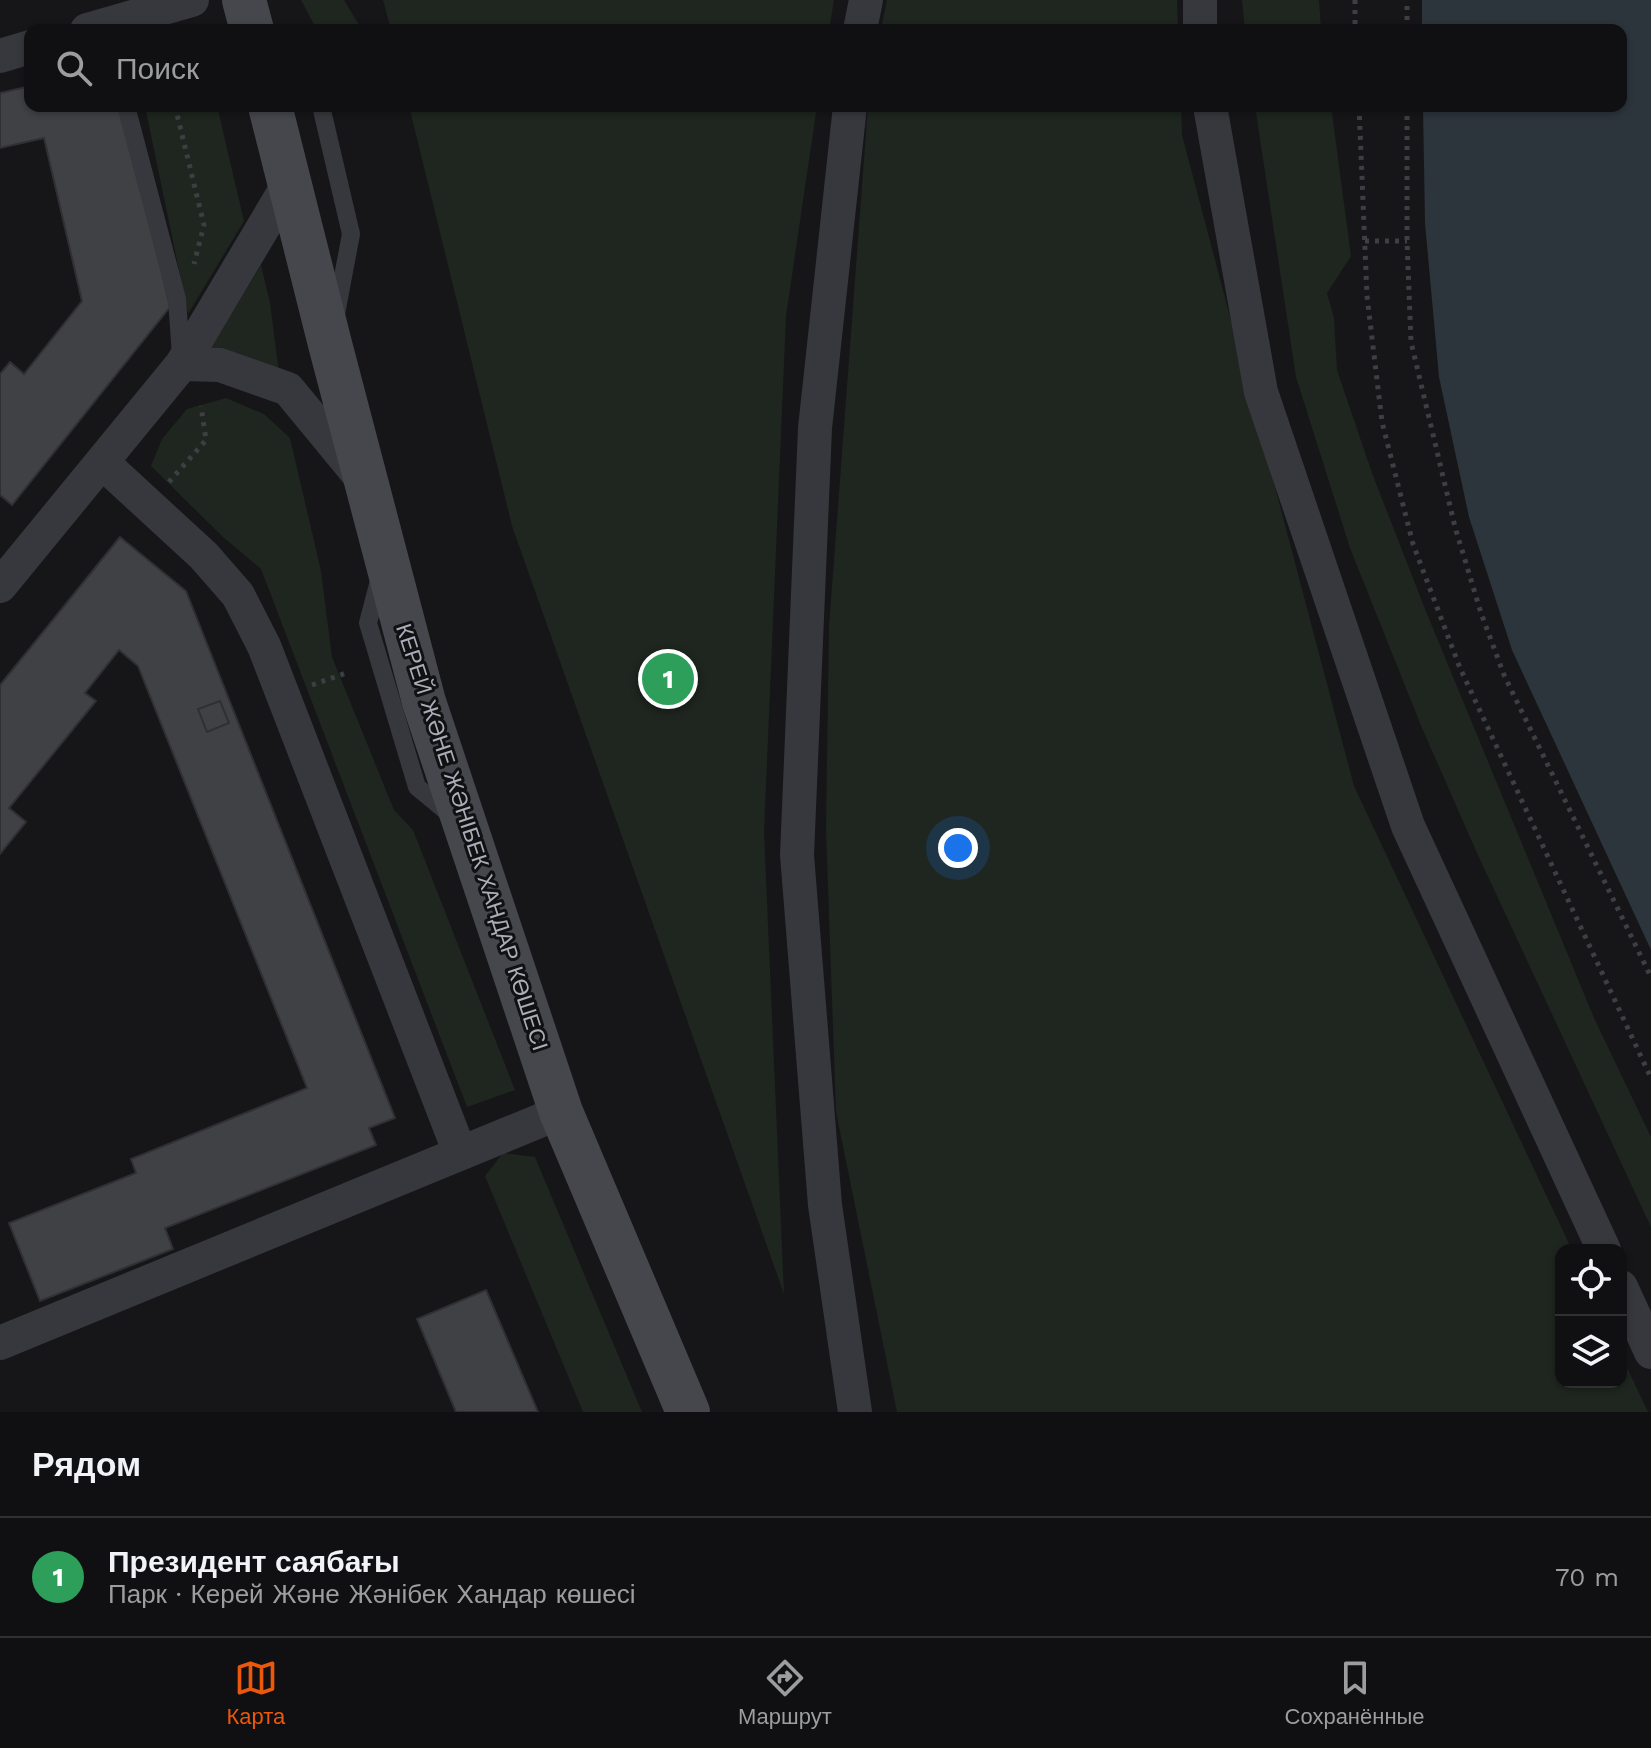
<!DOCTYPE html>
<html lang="ru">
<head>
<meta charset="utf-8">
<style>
	:root { --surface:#101012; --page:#1e1e20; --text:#f1f3f6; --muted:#9c9d9f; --line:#303032; --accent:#ea580c }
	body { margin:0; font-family:"Work Sans",sans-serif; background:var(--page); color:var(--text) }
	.controls { position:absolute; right:24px; bottom:24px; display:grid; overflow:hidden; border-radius:16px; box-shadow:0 2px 6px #0004 }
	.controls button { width:72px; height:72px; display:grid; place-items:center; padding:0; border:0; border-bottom:2px solid var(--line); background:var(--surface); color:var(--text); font:40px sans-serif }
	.you { position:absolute; left:958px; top:848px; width:28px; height:28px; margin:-20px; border:6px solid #fff; border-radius:50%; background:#1a73e8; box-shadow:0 0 0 12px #1a73e833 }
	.badge { display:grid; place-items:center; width:52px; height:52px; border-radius:50%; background:var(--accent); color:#fff; font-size:26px; font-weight:700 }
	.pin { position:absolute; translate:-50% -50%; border:4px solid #fff; box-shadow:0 2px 8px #0006 }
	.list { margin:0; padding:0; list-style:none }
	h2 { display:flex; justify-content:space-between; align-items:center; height:104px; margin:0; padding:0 32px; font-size:34px }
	h2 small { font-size:26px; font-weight:400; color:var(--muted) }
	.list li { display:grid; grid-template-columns:52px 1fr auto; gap:24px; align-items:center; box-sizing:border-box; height:120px; padding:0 32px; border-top:2px solid var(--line) }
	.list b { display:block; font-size:30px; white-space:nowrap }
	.list p { margin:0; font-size:26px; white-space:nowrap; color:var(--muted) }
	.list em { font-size:26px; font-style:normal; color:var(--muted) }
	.icon { flex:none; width:44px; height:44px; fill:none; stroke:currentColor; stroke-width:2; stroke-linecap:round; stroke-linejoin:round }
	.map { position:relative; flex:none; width:1651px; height:1412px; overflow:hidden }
	.search { position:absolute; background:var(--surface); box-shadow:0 2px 6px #0004; left:24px; right:24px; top:24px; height:88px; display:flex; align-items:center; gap:20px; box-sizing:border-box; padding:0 28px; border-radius:16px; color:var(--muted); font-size:30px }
	.sheet { height:224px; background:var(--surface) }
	nav { display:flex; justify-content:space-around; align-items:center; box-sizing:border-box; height:112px; border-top:2px solid var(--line); background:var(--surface); font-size:22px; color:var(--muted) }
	nav a { display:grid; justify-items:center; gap:4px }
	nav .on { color:var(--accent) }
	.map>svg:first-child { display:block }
</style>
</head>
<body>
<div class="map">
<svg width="1651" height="1412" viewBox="0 0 1651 1412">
	<rect width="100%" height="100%" fill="#161618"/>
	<!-- green -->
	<path fill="#1e261f" d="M301,0H344L362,30H317Z
		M383,0H834L829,30H391Z
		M887,0H1177L1178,30H881Z
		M1242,0H1319L1321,30H1245Z
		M145,106H217L244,221L188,314Z
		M409,106H817L786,316L764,832L784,1294L512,526Z
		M868,106H1181L1182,135L1354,786L1572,1250H1561V1382H1621V1355L1648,1412H897L836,1112L826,830L829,627Z
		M1255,106H1331L1351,256L1327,293L1334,318L1337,370L1372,473L1425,609L1594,1018L1651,1137V1227L1477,853L1422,728L1350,548L1296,377Z
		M261,265L270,303L279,373L207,353Z
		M226,398L264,414L290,438L321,571L332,657L394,810L413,830L515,1090L467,1107L261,569L223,537L151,466L162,439L187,409Z
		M503,1153L535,1157L642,1412H583L485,1176Z"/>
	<!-- water -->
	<path fill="#2c353c" d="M1422,0H1651V950L1512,650L1469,517L1439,377L1425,223L1423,106H1621V30H1422Z"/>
	<!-- building -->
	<path fill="#404145" stroke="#303034" stroke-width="2" d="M30,86V106H124L170,307L12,505L0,495V374L10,362L24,374L82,301L44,138L0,148V93Z
		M120,537L186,591L395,1118L369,1128L376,1145L165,1228L173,1249L40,1301L9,1223L136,1173L131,1159L307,1088L138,666L119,650L85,693L96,701L9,808L26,822L0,854V685Z
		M220,701L229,723L207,732L198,709Z
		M486,1290L538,1412H456L417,1319Z"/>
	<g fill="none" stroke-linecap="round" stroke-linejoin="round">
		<!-- path -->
		<path stroke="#3d3f44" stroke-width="5" stroke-dasharray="4 6" stroke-linecap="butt" d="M1355,0V30
			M1407,30V0
			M175,106L204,225L194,264
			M1359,106L1367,296L1382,422L1413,544L1460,668L1651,1078
			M1407,106V241L1411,342L1455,527L1481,613L1504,675L1651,977
			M1365,241H1407
			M169,482L206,440L201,406
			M312,685L349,672"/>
		<!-- service -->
		<path stroke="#37383d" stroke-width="18" d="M126,106L177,299L181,357
			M321,106L351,234L336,314
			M380,577L368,623L417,787L451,815"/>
		<!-- minor -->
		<path stroke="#37383d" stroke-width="34" d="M1200,0V30
			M87,30L192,0
			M860,30L866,0
			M0,56L30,47
			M850,106L815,428L797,855L825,1205L855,1412
			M1210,106L1261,392L1408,826L1604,1250
			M182,364L220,365L288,389L363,480
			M103,463L204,556L238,595L264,646L460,1153
			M0,586L182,364L290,182
			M1621,1287L1651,1352
			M0,1343L561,1112"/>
		<!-- secondary -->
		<path stroke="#45474d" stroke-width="44" d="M244,0L252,30
			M270,106L330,344L424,702L561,1112L688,1412"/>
	</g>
	<g text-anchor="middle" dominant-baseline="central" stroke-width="6" stroke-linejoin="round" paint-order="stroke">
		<!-- street labels -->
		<g font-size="22" fill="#a8adb8" stroke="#111113">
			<text transform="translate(472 837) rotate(72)">КЕРЕЙ ЖӘНЕ ЖӘНІБЕК ХАНДАР КӨШЕСІ</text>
		</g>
	</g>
</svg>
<div class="controls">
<button><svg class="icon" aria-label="locate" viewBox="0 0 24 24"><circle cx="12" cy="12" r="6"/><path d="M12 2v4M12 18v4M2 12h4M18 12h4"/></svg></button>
<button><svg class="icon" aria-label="layers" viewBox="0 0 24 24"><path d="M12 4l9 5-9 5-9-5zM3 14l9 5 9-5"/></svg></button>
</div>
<div class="you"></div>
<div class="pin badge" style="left:668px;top:679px;background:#2e9e5b">1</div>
<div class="search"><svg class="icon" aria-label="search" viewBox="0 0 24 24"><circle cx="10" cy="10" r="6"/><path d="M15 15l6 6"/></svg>Поиск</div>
</div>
<section class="sheet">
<h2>Рядом<small></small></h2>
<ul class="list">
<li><span class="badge" style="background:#2e9e5b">1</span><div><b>Президент саябағы</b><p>Парк · Керей Және Жәнібек Хандар көшесі</p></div><em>70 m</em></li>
</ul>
</section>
<nav>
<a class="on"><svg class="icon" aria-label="map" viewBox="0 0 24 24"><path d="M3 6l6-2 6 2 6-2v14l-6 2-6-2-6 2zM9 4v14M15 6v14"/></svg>Карта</a>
<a><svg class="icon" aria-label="directions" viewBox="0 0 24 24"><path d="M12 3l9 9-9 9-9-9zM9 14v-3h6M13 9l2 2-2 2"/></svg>Маршрут</a>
<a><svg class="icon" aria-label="saved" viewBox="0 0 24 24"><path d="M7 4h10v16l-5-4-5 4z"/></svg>Сохранённые</a>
</nav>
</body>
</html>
